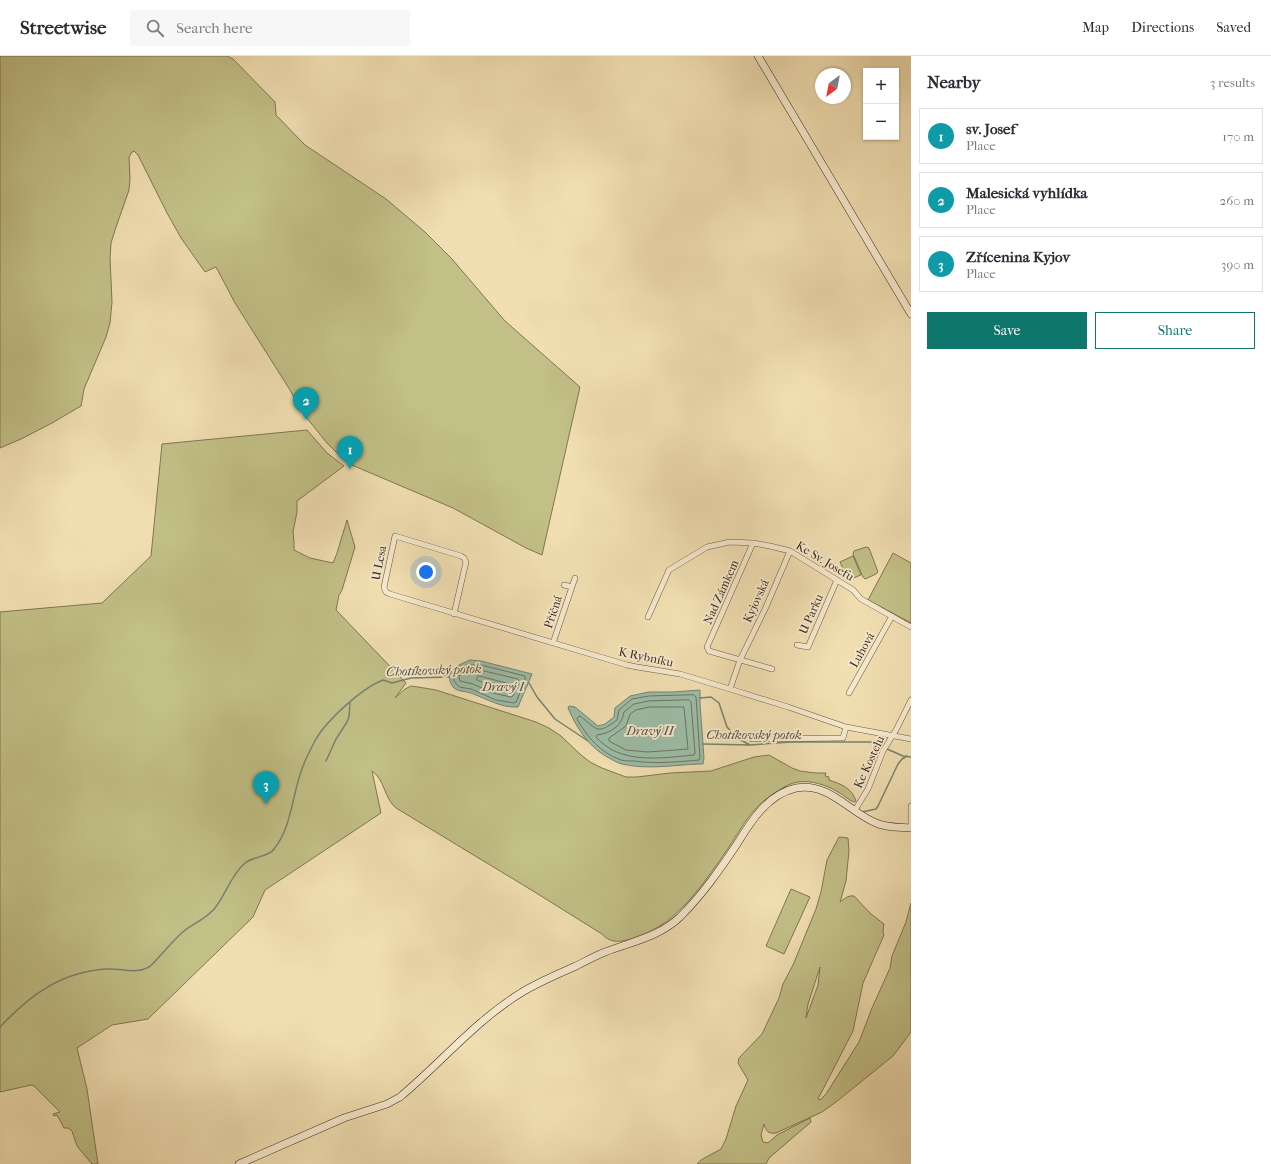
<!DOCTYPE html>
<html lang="en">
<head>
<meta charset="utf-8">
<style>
	:root { --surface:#fff; --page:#f7f7f7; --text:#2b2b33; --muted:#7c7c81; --line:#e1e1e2; --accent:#0f766e }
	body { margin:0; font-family:"IM FELL French Canon",serif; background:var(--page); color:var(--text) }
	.controls { position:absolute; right:12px; top:12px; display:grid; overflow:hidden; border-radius:0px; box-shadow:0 1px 3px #0004 }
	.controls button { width:36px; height:36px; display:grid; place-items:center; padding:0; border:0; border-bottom:1px solid var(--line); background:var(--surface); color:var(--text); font:20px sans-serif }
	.compass { position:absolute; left:815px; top:12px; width:36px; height:36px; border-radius:50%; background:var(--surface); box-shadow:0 1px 3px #0004; rotate:212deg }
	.you { position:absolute; left:426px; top:516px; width:14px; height:14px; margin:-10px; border:3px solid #fff; border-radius:50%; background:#1a73e8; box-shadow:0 0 0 6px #1a73e833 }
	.badge { display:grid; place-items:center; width:26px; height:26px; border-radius:50%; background:var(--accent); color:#fff; font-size:13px; font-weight:700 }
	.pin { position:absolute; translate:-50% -33px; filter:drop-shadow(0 1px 2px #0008) }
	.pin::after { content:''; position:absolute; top:21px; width:14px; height:12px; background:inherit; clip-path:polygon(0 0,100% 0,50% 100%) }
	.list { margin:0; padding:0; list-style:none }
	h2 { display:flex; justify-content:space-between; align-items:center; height:52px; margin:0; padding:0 16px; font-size:17px }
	h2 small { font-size:13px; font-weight:400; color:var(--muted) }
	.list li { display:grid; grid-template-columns:26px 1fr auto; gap:12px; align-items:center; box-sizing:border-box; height:56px; margin:0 8px 8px; padding:0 8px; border:1px solid var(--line); border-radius:0px }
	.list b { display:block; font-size:15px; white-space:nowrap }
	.list p { margin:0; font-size:13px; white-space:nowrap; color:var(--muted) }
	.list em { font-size:13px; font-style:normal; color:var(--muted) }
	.actions { display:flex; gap:8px; padding:12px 16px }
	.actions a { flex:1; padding:9px 0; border:1px solid var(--accent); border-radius:0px; text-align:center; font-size:14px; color:var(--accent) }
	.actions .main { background:var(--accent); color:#fff }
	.icon { flex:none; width:22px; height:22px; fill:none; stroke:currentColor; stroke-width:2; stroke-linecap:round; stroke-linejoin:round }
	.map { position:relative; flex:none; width:911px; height:1108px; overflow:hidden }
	header { display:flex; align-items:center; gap:24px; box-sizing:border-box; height:56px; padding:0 20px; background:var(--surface); border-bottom:1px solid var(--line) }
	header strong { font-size:19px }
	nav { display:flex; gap:22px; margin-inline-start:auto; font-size:14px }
	.search { width:280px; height:36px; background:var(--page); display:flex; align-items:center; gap:10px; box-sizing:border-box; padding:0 14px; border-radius:0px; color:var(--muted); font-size:15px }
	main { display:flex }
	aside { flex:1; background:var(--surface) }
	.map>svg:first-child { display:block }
</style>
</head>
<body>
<header>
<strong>Streetwise</strong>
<div class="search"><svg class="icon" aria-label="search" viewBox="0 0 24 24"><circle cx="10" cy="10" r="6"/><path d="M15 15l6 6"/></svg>Search here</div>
<nav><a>Map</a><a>Directions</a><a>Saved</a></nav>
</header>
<main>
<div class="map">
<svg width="911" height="1108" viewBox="0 0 911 1108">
	<rect width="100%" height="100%" fill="#f1dfb2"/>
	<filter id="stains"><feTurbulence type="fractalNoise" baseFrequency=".005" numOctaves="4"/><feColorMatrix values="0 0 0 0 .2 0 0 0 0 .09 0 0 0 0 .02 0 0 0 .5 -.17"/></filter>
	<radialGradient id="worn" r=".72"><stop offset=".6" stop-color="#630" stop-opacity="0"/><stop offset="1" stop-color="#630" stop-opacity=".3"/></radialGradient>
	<!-- green -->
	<path fill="#c2c087" stroke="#807655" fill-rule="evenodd" d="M0,0H227L233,3L275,46L276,59L305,89L386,143L425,176L452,203L505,265L580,331L542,499L526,492L453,452L347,407L327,387L302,356L290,334L235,247L216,211L205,216L181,182L167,157L138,99L134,95L132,96L129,101L130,123L129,134L115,174L111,187L110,202L112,246L110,267L106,281L84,333L81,350L52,367L21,383L0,392Z
		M307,374L327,397L344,410L297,445V456L293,476L294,485V494L310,502L333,507L337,497L347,464L355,491L342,534L339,539L336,554L406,627L395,642L405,633L411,630L418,631L436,634L536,666L549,672L561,680L581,699L590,706L602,712L626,721H637L670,717L711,715L754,701L769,699L792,712L800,715L816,717H826L825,720L829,721V724C841,728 852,732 856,745L854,746C848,744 844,739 838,736C827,729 811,724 798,726C791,727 786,730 781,733C753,749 745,766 729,791C712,816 693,843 671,862C659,872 647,877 633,882C622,886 611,888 602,878L533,835L396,752C384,742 385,724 372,715L381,757L265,834L253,861L148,963L112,969L77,992L87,1033L98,1108H92L77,1090L72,1075L68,1072H64L57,1059L54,1060L53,1058L60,1056L34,1030L31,1029L0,1036V556L102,547L151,500L162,388Z
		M866,491L869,492L878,516L876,518L865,523L863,521L853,498L854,495Z
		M893,497L911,507V567L868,544Z
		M853,500L861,519L848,524L840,506Z
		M839,781L848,782L849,795L846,825L840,846C844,843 848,839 854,840L871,858L884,868L883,876L884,879L863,927L853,975L818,1043L820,1044L826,1038L859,986L872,952L890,912L892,900L906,866L911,847V976L893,1000L836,1046L822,1056L776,1077C768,1078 766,1075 764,1068L761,1079L763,1086L768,1087L777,1079L810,1062L811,1066L769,1102L766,1108H697L701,1104L721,1093L726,1083L736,1050L748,1024L738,1007L739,1002L762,978L779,942L783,928L793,909L816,853L821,836L827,804ZM820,911L818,929L806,962L808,948Z
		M791,833L810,841L784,898L766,890Z"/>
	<!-- water -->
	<path fill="#9cbda7" stroke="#768372" d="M470,604L481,605L532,618L518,651C501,652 487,643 471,637C465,635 459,636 454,632C450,628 449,623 450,617L459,609Z
		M700,634V648L704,702L703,708H699C674,709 647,714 622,708C618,707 614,705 611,703C590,693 577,673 568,652L569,650L575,651L598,670L605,668L614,661L615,652L630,640L649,636H673Z"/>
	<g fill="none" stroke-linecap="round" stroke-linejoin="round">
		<!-- shore -->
		<path stroke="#6d7465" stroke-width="1" d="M471,609H481L525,620V625L516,646L514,647L496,644L471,633L459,631L454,625V619L461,613Z
			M471,614H480L518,623L519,626L513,640L511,641L493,637L473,628L460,625L459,620Z
			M479,620L510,628L511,629L509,633L507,635L495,632L477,624V621Z
			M694,639L696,641L700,702L699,704C677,706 655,708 634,705C630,705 625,705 621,704C601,697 587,681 577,663L578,661L580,660C598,674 597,679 617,664L619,654L632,643L649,640Z
			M689,644L691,646L695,697L694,699C661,702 620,709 596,681L597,679C611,677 622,670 624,656L634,648L649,645Z
			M650,651H684L688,693L648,696L626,694L609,685V682L626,670L630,658L636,654Z"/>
		<!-- stream -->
		<path stroke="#768372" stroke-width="1.5" d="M529,627L537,641L555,663L588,685
			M700,642L711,641L719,647L727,671L739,683L750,689
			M703,688L750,689L791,686H871L883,691
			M887,693L903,700L911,701
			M326,705L336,683L347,666L349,661L350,647
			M862,756L876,753L878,750L898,708L902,703L907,700
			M0,971C30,939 61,916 106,913C120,912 134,918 147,912C152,910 155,905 158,902C167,893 174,883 184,875C194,867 206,863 215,852C226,838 231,819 245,807C254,800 269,801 274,793C290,773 292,745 299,722C302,710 310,694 316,683C327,664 362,632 383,624L392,627L411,622L450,621"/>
		<defs>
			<path id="street" d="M753,487L707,591L709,595L772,613
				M564,529L572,531
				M454,558L466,506L464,502L461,500L395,480L384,531L386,536L390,538L627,609L637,611L680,618L730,633L788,651L846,671L911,683
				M648,561L669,514L707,491L730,486L753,487L770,490L790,495L853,534L861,543L911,571
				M553,587L575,522
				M797,589L808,591L837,524
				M730,633L740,604L766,551L790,495
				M849,637L892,560
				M752,683L843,682L846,671
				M855,754L868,733L883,695L896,674L911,644
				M911,772V750"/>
			<path id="secondary" d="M758,0L911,258
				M239,1108L344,1062L387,1048L400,1041C442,1006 477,963 524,935C541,925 558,918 576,910C586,905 595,900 605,896C631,886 659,881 680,861C691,850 702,837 711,825C720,813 729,800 737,788C751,765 768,738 796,732C829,726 849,756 876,767C887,772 900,771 911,772"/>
		</defs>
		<!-- street casing -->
		<use href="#street" stroke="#6b5947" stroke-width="6"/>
		<!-- secondary casing -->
		<use href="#secondary" stroke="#3e2c23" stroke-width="8"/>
		<!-- street -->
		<use href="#street" stroke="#f6eacd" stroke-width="5"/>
		<!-- secondary -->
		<use href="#secondary" stroke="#f6eacd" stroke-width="7"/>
	</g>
	<g text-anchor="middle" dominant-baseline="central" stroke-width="3.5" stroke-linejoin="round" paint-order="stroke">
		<!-- street labels -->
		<g font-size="12" fill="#3e2c23" stroke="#f6eacd">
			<text transform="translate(825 505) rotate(31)">Ke Sv. Josefu</text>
			<text transform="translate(379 507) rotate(-79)">U Lesa</text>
			<text transform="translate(721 536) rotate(-66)">Nad Zámkem</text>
			<text transform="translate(756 545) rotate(-66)">Kyjovská</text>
			<text transform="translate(553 556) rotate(-72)">Příčná</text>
			<text transform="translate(811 558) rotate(-66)">U Parku</text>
			<text transform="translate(862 594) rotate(-61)">Luhová</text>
			<text transform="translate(646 601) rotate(12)">K Rybníku</text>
			<text transform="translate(869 706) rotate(-65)">Ke Kostelu</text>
		</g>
		<!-- water labels -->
		<g font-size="13" font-style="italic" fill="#565044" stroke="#f6eacd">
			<text transform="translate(434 614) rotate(-2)">Chotíkovský potok</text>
			<text x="503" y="630">Dravý I</text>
			<text x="650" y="674">Dravý II</text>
			<text x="754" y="678">Chotíkovský potok</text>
		</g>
	</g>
	<rect width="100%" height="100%" filter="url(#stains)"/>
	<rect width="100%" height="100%" fill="url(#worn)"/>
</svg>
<div class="controls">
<button>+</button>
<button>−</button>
</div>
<svg class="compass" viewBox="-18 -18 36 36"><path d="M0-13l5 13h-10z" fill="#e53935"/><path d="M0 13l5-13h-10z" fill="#7c7c81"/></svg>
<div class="you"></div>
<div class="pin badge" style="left:350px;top:413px;background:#0f9aa8">1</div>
<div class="pin badge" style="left:306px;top:364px;background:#0f9aa8">2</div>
<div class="pin badge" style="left:266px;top:748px;background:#0f9aa8">3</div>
</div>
<aside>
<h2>Nearby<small>3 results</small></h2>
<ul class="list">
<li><span class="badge" style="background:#0f9aa8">1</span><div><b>sv. Josef</b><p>Place</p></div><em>170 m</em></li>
<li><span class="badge" style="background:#0f9aa8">2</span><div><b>Malesická vyhlídka</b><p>Place</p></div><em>260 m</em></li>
<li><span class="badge" style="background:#0f9aa8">3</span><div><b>Zřícenina Kyjov</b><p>Place</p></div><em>390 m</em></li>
</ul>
<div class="actions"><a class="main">Save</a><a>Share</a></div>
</aside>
</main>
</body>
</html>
